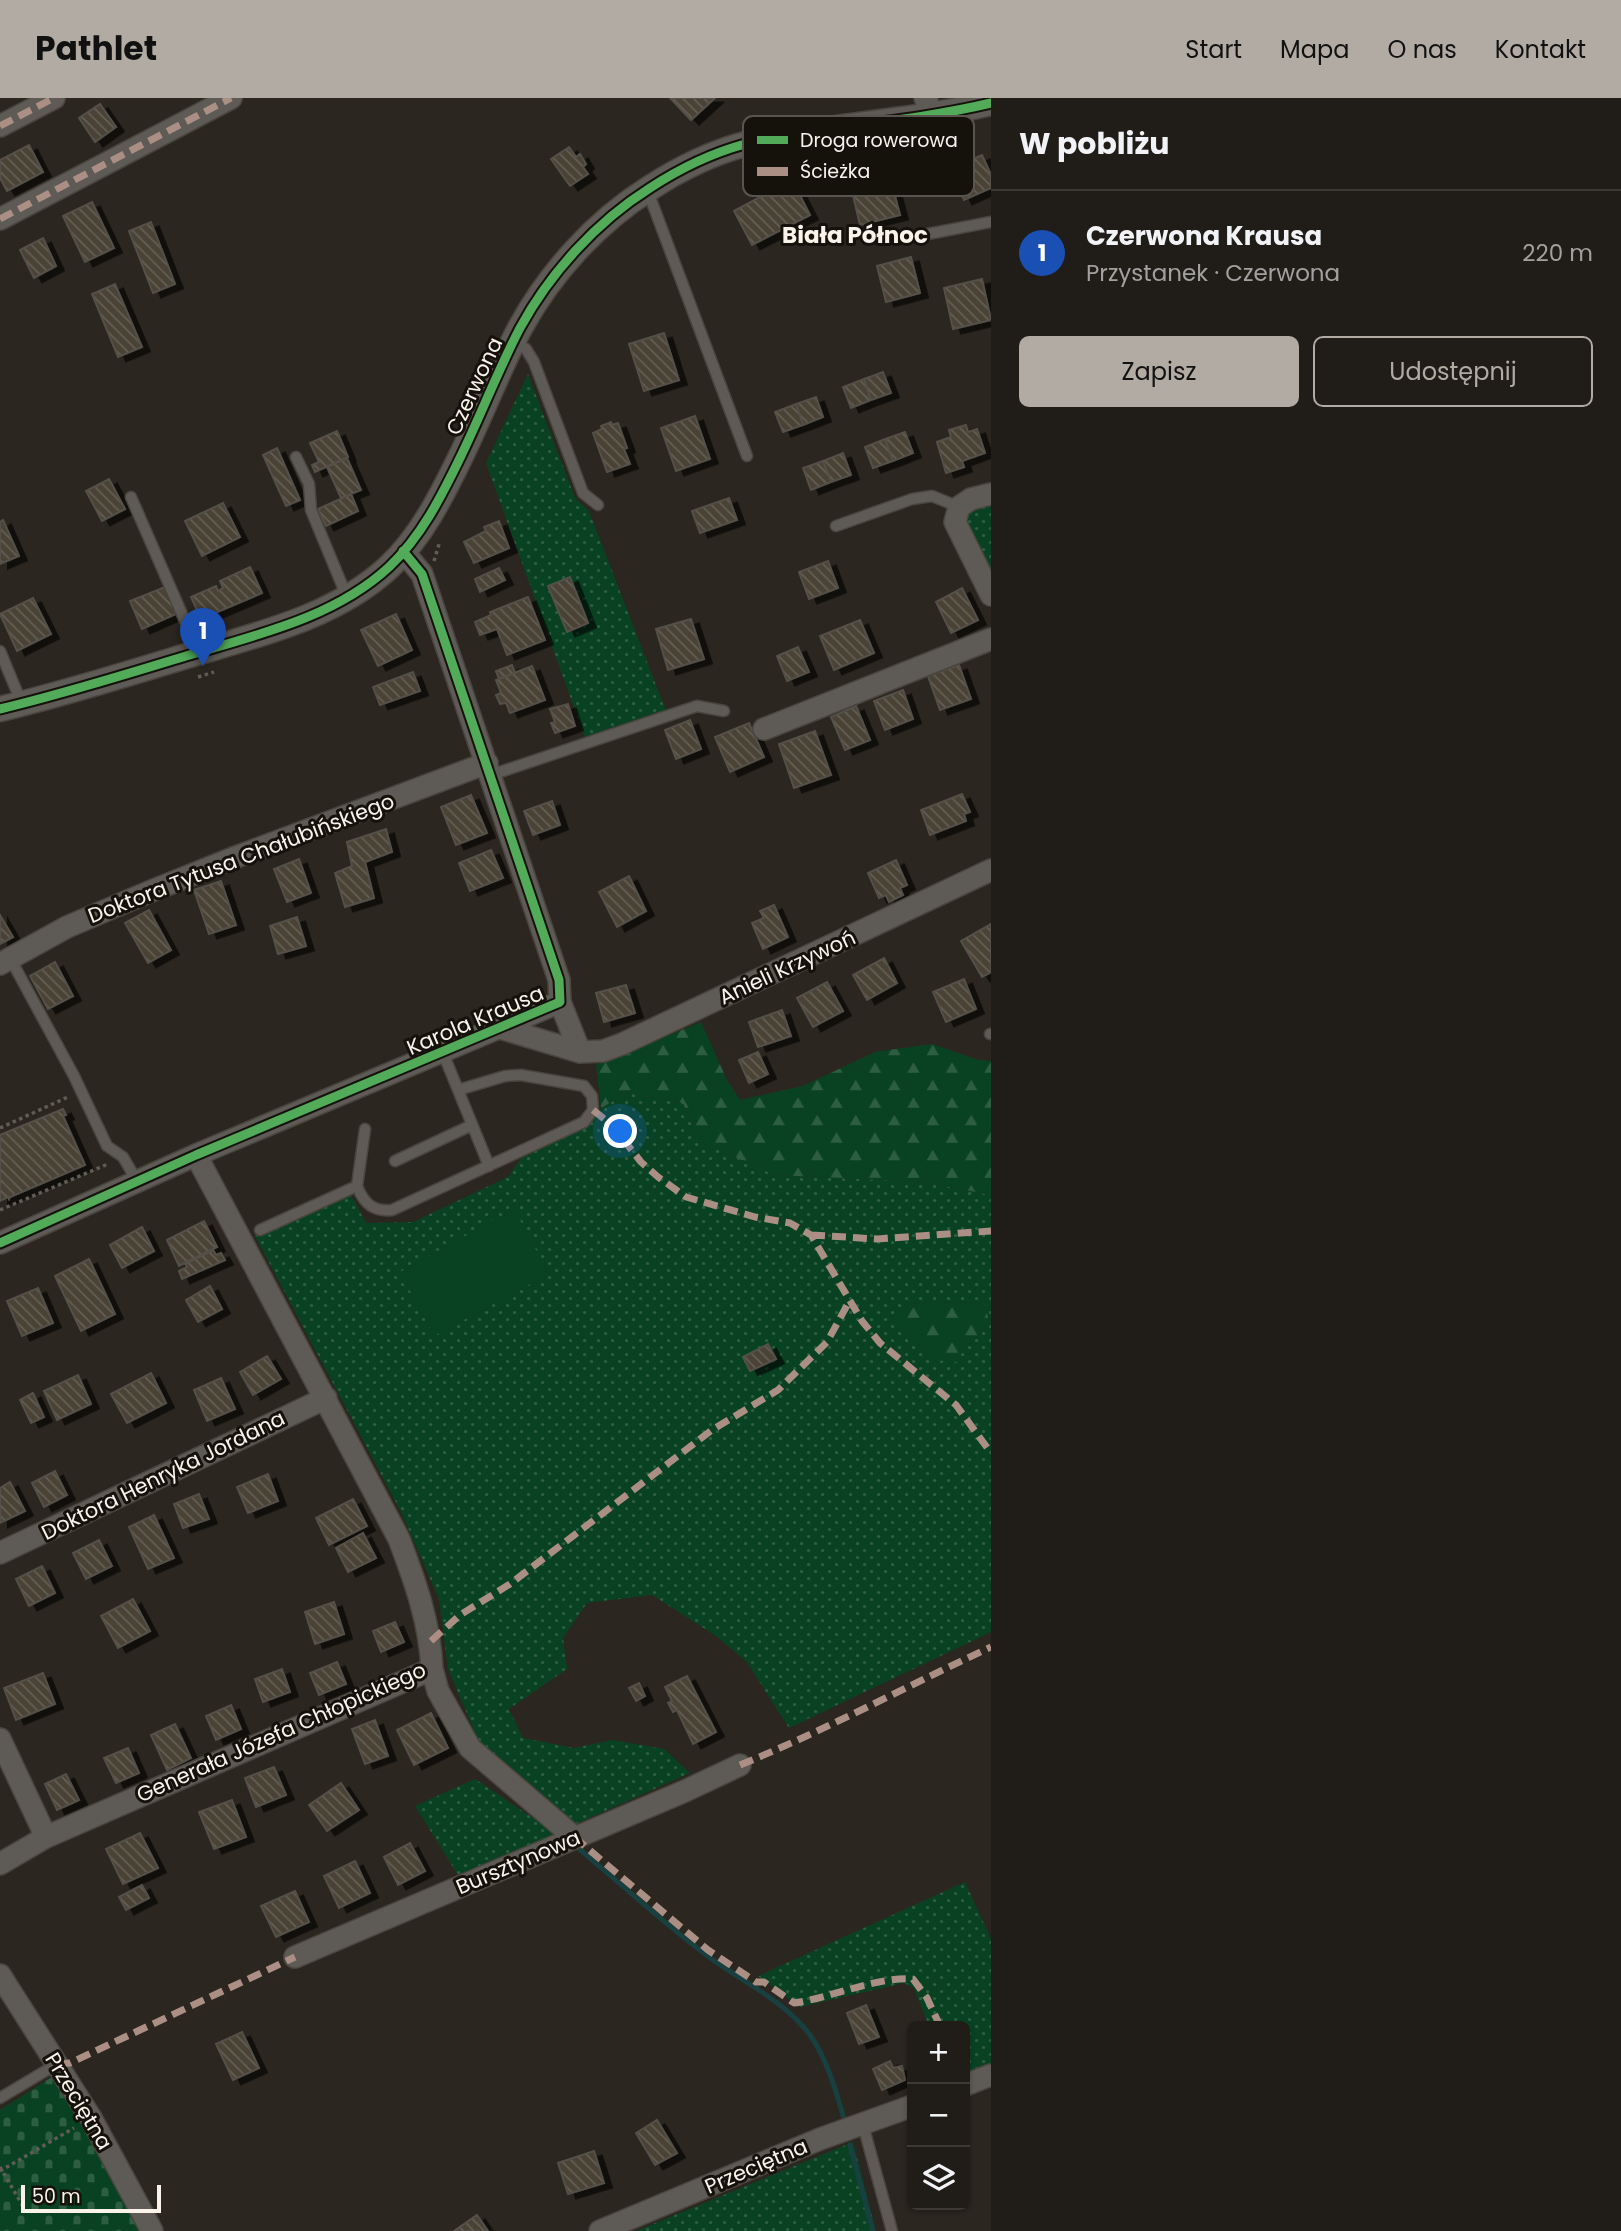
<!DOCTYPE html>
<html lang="pl">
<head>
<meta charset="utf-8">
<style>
	:root { --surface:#201c17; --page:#2d2924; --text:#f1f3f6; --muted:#a2a1a1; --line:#3d3a36; --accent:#b1aba3 }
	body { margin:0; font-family:Poppins,sans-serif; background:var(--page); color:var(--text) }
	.controls { position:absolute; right:21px; bottom:21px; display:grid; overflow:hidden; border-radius:10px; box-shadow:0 2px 5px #0004 }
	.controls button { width:63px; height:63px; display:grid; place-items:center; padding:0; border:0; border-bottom:2px solid var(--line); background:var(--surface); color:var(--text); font:35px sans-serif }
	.scale { position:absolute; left:21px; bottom:18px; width:140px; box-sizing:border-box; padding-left:7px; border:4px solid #f9f3ea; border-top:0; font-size:19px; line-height:24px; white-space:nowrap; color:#f9f3ea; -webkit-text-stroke:5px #15110b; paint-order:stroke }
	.you { position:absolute; left:621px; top:1034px; width:24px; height:24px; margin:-18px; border:5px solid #fff; border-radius:50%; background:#1a73e8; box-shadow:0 0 0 10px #1a73e833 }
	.badge { display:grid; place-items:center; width:46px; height:46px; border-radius:50%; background:var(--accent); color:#fff; font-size:23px; font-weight:700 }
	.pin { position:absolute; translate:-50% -58px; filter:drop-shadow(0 2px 4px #0008) }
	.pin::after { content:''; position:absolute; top:37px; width:24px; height:21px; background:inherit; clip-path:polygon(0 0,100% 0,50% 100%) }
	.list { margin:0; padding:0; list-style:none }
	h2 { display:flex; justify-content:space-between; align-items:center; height:91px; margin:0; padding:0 28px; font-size:30px }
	h2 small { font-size:23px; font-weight:400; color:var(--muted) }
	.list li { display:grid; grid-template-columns:46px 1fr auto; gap:21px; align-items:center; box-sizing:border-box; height:126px; padding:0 28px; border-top:2px solid var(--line) }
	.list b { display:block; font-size:26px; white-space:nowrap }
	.list p { margin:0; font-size:23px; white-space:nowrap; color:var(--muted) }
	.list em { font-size:23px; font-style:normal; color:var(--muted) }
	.actions { display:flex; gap:14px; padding:21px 28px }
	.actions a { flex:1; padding:16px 0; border:2px solid var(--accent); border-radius:10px; text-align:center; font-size:24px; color:var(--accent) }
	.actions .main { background:var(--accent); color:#111 }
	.icon { flex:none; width:38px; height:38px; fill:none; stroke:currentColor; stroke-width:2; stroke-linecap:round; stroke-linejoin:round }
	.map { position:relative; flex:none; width:991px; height:2133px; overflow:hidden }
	header { display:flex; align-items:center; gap:42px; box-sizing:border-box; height:98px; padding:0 35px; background:var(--accent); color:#111 }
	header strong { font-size:33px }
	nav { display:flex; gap:38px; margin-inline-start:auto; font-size:24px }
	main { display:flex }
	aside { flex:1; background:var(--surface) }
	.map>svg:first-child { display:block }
</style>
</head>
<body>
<header>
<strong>Pathlet</strong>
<nav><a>Start</a><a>Mapa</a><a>O nas</a><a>Kontakt</a></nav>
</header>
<main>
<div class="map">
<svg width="991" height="2133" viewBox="0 0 991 2133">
	<defs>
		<pattern id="grass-dots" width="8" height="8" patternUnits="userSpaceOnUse" patternTransform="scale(1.75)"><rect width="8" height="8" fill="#094222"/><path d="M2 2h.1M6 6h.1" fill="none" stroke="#2e5e42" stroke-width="1.8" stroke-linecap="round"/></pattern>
		<pattern id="forest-firs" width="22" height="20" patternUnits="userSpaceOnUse" patternTransform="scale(1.75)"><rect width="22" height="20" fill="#094222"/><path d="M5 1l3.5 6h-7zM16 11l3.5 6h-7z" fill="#2e5e42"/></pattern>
		<pattern id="cemetery-stones" width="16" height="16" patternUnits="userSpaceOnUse" patternTransform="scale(1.75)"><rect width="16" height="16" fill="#094222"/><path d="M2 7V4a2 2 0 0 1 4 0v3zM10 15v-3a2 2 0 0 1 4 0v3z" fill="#2e5e42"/></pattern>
		<pattern id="building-back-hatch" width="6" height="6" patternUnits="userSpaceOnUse" patternTransform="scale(1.75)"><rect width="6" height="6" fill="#494236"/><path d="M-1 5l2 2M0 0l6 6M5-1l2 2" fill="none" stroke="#645e53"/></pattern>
		<filter id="shadow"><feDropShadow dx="8" dy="4.5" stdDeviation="0" flood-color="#0009"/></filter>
	</defs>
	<rect width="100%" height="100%" fill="#2b261f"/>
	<!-- grass -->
	<path fill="url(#grass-dots)" fill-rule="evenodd" d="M528,276L575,400L589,413L666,613L585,640L486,365Z
		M991,405V479L961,421L970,413Z
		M627,995L683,1005L699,1043L775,1077L923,1084L991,1097V1534L789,1630L746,1563L716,1538L652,1497L587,1505L563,1540L567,1571L509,1611L523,1640L574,1650L612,1642L664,1651L690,1675L576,1726L479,1644L448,1571L439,1501L401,1414L255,1138L350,1095L366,1125L413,1124L508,1079L526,1053L585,1027L601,1010ZM935,1204L984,1205L990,1226L963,1253L908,1206Z
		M475,1681L557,1736L458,1777L415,1708Z
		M965,1784L991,1841V1969L965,1979V1928H929L914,1890L904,1885L800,1909L758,1878Z
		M853,2044L876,2133H638V2132Z"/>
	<!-- forest -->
	<path fill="url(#forest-firs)" d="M701,924L727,982L740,1002L803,988L875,954L932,946L978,962L991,963V1097L923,1084L775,1077L699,1043L683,1005L627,995L601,1010L596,967Z
		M935,1204L984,1205L990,1226L963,1253L957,1264L933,1262L895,1225L908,1206Z"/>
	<!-- cemetery -->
	<path fill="url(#cemetery-stones)" d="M55,1977L145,2133H0V2012Z"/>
	<!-- pitch -->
	<path fill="#094222" d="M514,1111L549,1176L434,1238L400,1174Z"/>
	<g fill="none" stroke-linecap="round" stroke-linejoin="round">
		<!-- stream -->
		<path stroke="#184040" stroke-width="5" d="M578,1750C620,1785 661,1823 705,1856C740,1883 783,1901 810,1937C827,1961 836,1993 844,2021
			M850,2047L873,2133"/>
	</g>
	<!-- building -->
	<path fill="url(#building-back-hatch)" stroke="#54504a" stroke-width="2" filter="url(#shadow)" d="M670,0H715L691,22Z
		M100,6L116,29L95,44L79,20Z
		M29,47L43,74L7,93L0,80V62Z
		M569,49L576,59L580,56L586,66L583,69L588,76L570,88L551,61Z
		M982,57L991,77V90L964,102L950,71Z
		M792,82L810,117L752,147L734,113Z
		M891,83L900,117L860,127L852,93Z
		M92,104L114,150L85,164L63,118Z
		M151,124L175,186L153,195L129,133Z
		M43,140L56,168L34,180L20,152Z
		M911,159L920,195L886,204L877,168Z
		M982,181L991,222L953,231L944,190Z
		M115,186L142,249L118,259L92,196Z
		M664,235L679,282L644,293L629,246Z
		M883,274L891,295L871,302L864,281Z
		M864,281L871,302L851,310L843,289Z
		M816,299L823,319L803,327L796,306Z
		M796,306L803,327L783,334L775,314Z
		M695,318L710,361L676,373L661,330Z
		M611,324L612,327L618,325L627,350L624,351L630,366L607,374L593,335L602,331L601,328Z
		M966,327L968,334L977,331L985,355L962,363L964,369L946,375L937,344L951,339L949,332Z
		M337,333L348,359L315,374L312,367L319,364L310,345Z
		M905,334L913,355L893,363L885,341Z
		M885,341L893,363L873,370L865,349Z
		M277,350L300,402L286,408L263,357Z
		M843,355L851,377L831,384L823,363Z
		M347,360L361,392L341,400L327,369Z
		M823,363L831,384L811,392L803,370Z
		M109,381L125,411L102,423L86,393Z
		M351,396L358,413L326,428L318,411Z
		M729,400L737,422L700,435L692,413Z
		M223,405L240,439L202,458L185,423Z
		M3,422L19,458L0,466V424Z
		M499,423L509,450L474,465L464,444L486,433L484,429Z
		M828,463L838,490L809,501L799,474Z
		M250,469L262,495L201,521L191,499L216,488L218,493L223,490L220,483Z
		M499,470L505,482L480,494L475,481Z
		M570,479L588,525L567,534L548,488Z
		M165,489L176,516L142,531L130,503Z
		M962,490L978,522L951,535L936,504Z
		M528,499L545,542L507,557L497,531L480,537L475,524L491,517L490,514Z
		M33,500L51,536L17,553L0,516Z
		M396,516L412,552L378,568L361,532Z
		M691,521L704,561L668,572L656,531Z
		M860,522L874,555L834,572L820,538Z
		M798,549L809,574L787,583L777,558Z
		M512,567L515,575L499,581L496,573Z
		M959,567L971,601L940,612L928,578Z
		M532,568L545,602L510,615L506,605L500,606L496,597L501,595L496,582Z
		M413,574L420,593L380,607L373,589Z
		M903,592L913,621L885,632L874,603Z
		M568,606L575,628L555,635L551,625L555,624L550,611Z
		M856,608L870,642L845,652L831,619Z
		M690,622L701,651L676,661L665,632Z
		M749,625L764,659L730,674L715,639Z
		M815,633L831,677L794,690L779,646Z
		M962,696L970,714L964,716L966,723L930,737L921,712Z
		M471,697L487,735L456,747L441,709Z
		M552,703L560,727L533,737L524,713Z
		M386,731L392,754L365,764L374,800L345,809L335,775L352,768L347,744Z
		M491,752L503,780L470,793L459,765Z
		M299,761L311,795L287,804L274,771Z
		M896,762L907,787L900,790L903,797L889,804L886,797L879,800L868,775Z
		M629,778L646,813L617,829L599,794Z
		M221,783L236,827L209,836L194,792Z
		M774,807L788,839L763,851L752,825L764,820L760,813Z
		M149,812L171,852L148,865L125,825Z
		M0,817L13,839L0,846Z
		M297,819L306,848L278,856L270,828Z
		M991,826V874L982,879L961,843Z
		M884,860L897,885L867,902L853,877Z
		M55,864L73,898L48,911L30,878Z
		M964,881L976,911L946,924L933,894Z
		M827,884L843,913L813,929L797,900Z
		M626,887L635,915L604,924L596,895Z
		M782,912L791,938L758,949L749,924Z
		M758,954L768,976L749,985L739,962Z
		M63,1011L66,1017L63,1018L85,1067L10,1099L9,1101L8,1099L0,1103V1037Z
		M204,1123L217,1149L179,1168L167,1142Z
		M142,1129L154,1153L122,1170L110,1147Z
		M213,1152L216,1157L221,1155L225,1162L182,1181L179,1173L187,1169L185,1166Z
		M89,1161L115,1216L81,1233L55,1178Z
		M210,1188L222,1211L198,1224L186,1202Z
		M38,1190L53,1225L22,1238L7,1203Z
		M768,1246L776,1261L750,1273L743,1259Z
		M267,1258L281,1281L253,1297L240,1274Z
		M151,1275L166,1305L127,1325L111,1296Z
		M78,1277L91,1306L57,1322L44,1293Z
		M221,1280L235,1311L207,1323L194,1292Z
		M33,1295L44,1319L31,1325L20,1302Z
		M55,1373L67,1397L44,1409L32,1385Z
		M268,1376L278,1403L248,1415L237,1389Z
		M10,1384L25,1413L0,1425V1390Z
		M199,1396L209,1421L183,1430L174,1406Z
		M353,1401L367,1428L329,1447L316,1420Z
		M154,1417L174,1460L148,1471L129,1429Z
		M363,1435L376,1460L348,1474L336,1450Z
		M99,1442L112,1468L86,1481L73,1455Z
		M42,1468L55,1495L29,1508L16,1481Z
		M133,1501L150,1533L118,1550L101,1518Z
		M334,1504L344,1536L315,1546L305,1514Z
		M395,1524L404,1544L381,1554L373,1533Z
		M337,1564L346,1586L319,1597L310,1575Z
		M282,1571L290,1594L263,1604L255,1581Z
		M43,1575L55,1606L16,1622L4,1590Z
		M687,1578L716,1634L693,1646L677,1612L673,1614L668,1605L672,1603L665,1589Z
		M639,1585L645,1598L636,1603L629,1590Z
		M231,1607L241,1631L216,1642L206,1618Z
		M431,1615L448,1650L414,1667L397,1632Z
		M375,1622L388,1658L365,1666L352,1631Z
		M175,1626L191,1660L167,1672L151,1637Z
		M128,1650L139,1675L116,1685L104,1660Z
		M274,1669L286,1697L256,1709L245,1680Z
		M66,1676L79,1702L57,1712L45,1686Z
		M341,1685L359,1712L327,1733L309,1707Z
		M232,1702L246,1739L214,1751L199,1714Z
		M140,1735L158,1770L123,1786L106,1751Z
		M410,1745L425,1773L398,1787L384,1759Z
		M355,1763L370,1795L339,1810L324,1778Z
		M142,1787L149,1800L126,1812L119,1799Z
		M295,1793L309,1824L276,1839L261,1808Z
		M866,1907L879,1939L859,1946L847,1915Z
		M242,1934L259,1970L233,1982L216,1946Z
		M890,1963L893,1970L902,1968L905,1982L882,1992L873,1971Z
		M657,2022L677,2055L655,2067L636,2035Z
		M594,2053L604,2085L568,2096L558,2065Z
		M477,2117L488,2133H454Z"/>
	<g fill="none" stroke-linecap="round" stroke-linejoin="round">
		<defs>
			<path id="service" d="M647,91L747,358
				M907,140L991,124
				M514,243L526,251L534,264L583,395L598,407
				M296,359L309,386L311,412L347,499
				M131,399L199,555
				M836,428L912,401L932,398L959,409
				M0,553L22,606
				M491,677L697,608L724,613
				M10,860L74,978L107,1048L123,1059L137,1083
				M990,936H991
				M443,955L489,1068
				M365,1031L357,1088C364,1106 374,1114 392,1112L584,1024L593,1012L592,998L584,988L521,977L505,978L458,992
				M395,1063L472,1027
				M260,1132L357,1088
				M0,2000L57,1966
				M863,2027L892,2133"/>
			<path id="minor" d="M925,0L933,16
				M0,28L54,0
				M0,121L231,0
				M991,396L971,401L959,409L955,424L991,497
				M764,631L991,541
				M0,866L67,829L149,794L236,759L487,665
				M560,904L580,954
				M500,930L580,954L603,953L622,946L991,772
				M0,1145L196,1057L560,904L559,882L422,476L403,453
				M0,1455L326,1300
				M432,1571L438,1593L470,1650L574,1739
				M0,1641L46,1739
				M0,1766L46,1739L432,1571C430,1525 415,1483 399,1441L196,1057
				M295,1859L685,1693L740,1667
				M0,1877L91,2020L152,2133
				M965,1987L991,1977
				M600,2133L820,2041L912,2008"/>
			<path id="tertiary" d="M0,611C63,596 124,577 186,558C256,537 334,520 389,469C421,439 441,399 460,360C481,317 498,272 520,230C550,175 596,124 650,90C679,71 712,55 745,46C779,36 815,33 850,28C897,22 945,16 991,5"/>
		</defs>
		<!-- service casing -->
		<use href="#service" stroke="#49453e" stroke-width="13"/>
		<!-- minor casing -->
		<use href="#minor" stroke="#49453e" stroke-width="24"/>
		<!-- tertiary casing -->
		<use href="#tertiary" stroke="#49453e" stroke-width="27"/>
		<!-- path -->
		<path stroke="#605c56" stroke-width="3.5" stroke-dasharray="3.5 3.5" stroke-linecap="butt" d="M434,463L440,443
			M198,579L214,574
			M0,1030L68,999
			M0,1112L108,1066
			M0,2069L24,2110
			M0,2073L74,2030"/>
		<!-- service -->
		<use href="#service" stroke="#5e5a55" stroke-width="10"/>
		<!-- minor -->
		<use href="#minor" stroke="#5e5a55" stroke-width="21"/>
		<!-- tertiary -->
		<use href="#tertiary" stroke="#5e5a55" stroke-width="24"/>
		<!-- quiet -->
		<path stroke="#ac8f84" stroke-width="7" stroke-dasharray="14 7" stroke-linecap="butt" d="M0,28L54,0
			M0,121L231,0
			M593,1012L612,1027L641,1064L658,1079L686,1099L755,1119L790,1125L811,1137L862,1223L880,1245L956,1307L991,1355
			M811,1137L877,1141L991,1133
			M431,1543L460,1517L510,1486L712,1332L778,1292L827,1244L850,1202
			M740,1667C826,1632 907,1588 991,1549
			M574,1739L708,1852L756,1884H764L794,1905C830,1900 879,1878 913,1881L927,1900L940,1928
			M57,1966L70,1965L295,1859"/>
		<defs>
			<path id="cycleway" d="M0,611C63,596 124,577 186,558C256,537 334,520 389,469C421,439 441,399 460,360C481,317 498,272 520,230C550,175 596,124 650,90C679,71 712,55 745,46C779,36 815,33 850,28C897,22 945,16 991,5
				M0,1145L196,1057L560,904L559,882L422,476L403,453"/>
		</defs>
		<!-- cycleway casing -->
		<use href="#cycleway" stroke="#15110b" stroke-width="13"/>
		<!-- cycleway -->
		<use href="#cycleway" stroke="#51ab58" stroke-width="9"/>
	</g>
	<g text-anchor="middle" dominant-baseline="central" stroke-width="6" stroke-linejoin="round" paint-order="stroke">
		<!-- street labels -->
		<g font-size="21" fill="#f9f3ea" stroke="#15110b">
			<text transform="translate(474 288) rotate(-65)">Czerwona</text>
			<text transform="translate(241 760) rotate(-21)">Doktora Tytusa Chałubińskiego</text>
			<text transform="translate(787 869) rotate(-25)">Anieli Krzywoń</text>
			<text transform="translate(475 922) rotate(-23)">Karola Krausa</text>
			<text transform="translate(163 1377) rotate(-26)">Doktora Henryka Jordana</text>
			<text transform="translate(281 1634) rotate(-24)">Generała Józefa Chłopickiego</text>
			<text transform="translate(518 1764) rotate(-23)">Bursztynowa</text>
			<text transform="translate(79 2003) rotate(59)">Przeciętna</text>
			<text transform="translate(756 2068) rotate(-23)">Przeciętna</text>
		</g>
		<!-- neighbourhood labels -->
		<g font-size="23" font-weight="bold" fill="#f9f3ea" stroke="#15110b">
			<text x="855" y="137">Biała Północ</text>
		</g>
	</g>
	<!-- legend -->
	<rect x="743" y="18" width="231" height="80" rx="10" fill="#15110b" stroke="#59554e" stroke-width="2"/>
	<rect x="757" y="38" width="31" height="8" fill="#51ab58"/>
	<rect x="757" y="69" width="31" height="9" fill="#ac8f84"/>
	<g font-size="19" fill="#f9f3ea">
		<text x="800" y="49">Droga rowerowa</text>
		<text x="800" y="80">Ścieżka</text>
	</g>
</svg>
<div class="controls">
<button>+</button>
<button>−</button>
<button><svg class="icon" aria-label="layers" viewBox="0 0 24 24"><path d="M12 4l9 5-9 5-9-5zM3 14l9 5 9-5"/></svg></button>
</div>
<div class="scale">50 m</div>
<div class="you"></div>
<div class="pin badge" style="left:203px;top:568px;background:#1a4fb4">1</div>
</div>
<aside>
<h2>W pobliżu<small></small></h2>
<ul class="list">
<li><span class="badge" style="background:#1a4fb4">1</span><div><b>Czerwona Krausa</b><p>Przystanek · Czerwona</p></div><em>220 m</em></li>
</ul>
<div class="actions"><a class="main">Zapisz</a><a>Udostępnij</a></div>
</aside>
</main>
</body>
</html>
